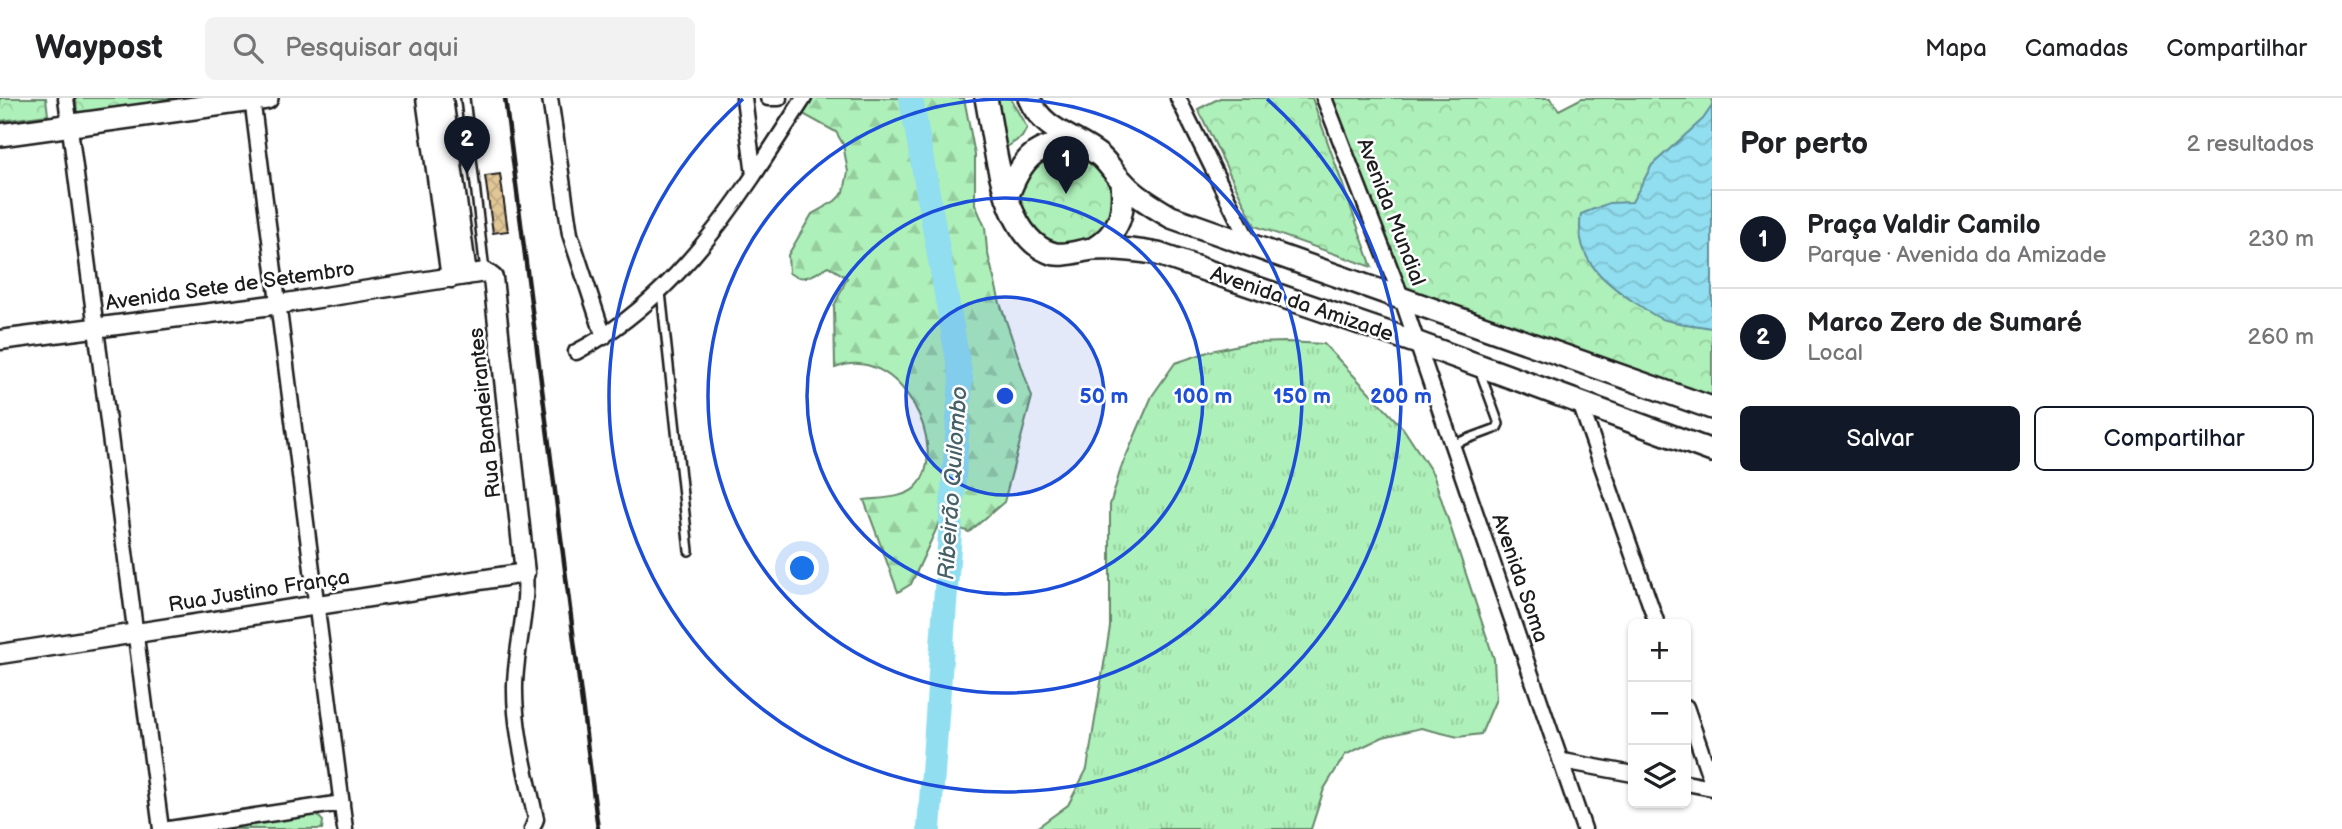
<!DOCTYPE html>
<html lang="pt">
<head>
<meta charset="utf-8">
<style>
	:root { --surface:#fff; --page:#f2f2f2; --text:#202124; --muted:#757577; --line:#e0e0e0; --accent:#111827 }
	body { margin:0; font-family:"Balsamiq Sans",sans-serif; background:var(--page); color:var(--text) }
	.controls { position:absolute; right:21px; bottom:21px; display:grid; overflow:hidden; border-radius:10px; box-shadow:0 2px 5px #0004 }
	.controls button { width:63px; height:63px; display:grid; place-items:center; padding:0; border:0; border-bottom:2px solid var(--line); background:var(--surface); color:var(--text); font:35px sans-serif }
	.you { position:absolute; left:803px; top:471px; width:24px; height:24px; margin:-18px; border:5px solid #fff; border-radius:50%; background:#1a73e8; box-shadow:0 0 0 10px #1a73e833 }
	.badge { display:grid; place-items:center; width:46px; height:46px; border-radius:50%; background:var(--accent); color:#fff; font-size:23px; font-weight:700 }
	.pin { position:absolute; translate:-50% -58px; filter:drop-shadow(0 2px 4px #0008) }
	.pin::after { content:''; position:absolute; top:37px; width:24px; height:21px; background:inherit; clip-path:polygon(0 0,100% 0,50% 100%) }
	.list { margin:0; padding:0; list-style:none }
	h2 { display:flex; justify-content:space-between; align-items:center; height:91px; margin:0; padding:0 28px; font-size:30px }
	h2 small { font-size:23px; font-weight:400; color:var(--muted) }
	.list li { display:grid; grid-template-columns:46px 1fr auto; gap:21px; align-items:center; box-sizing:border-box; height:98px; padding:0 28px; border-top:2px solid var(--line) }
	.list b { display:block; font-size:26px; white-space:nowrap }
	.list p { margin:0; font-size:23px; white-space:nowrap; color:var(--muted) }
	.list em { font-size:23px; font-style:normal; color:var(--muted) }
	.actions { display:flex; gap:14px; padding:21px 28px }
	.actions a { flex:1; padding:16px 0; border:2px solid var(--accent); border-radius:10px; text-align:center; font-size:24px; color:var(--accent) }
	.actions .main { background:var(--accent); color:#fff }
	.icon { flex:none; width:38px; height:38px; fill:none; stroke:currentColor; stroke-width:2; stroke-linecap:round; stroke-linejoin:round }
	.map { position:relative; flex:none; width:1712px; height:731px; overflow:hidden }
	header { display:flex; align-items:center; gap:42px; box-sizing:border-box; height:98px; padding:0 35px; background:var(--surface); border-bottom:2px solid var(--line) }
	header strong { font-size:33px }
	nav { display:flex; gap:38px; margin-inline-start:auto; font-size:24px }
	.search { width:490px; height:63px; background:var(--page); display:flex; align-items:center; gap:18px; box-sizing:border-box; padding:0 24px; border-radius:10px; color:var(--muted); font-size:26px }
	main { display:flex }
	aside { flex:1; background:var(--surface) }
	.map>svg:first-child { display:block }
</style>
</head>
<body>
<header>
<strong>Waypost</strong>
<div class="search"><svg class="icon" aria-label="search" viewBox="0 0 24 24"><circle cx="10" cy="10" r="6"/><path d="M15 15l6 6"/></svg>Pesquisar aqui</div>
<nav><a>Mapa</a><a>Camadas</a><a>Compartilhar</a></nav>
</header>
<main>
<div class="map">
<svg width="1712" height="731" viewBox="0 0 1712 731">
	<defs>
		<pattern id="grass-tufts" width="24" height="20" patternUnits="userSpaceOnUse" patternTransform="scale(1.75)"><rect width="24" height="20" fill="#aef0b9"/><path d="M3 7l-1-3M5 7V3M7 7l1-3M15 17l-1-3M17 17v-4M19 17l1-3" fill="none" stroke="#95cd9e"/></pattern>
		<pattern id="forest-firs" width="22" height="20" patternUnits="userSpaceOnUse" patternTransform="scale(1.75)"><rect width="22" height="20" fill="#aef0b9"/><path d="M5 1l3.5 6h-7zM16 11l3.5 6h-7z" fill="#95cd9e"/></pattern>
		<pattern id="park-crowns" width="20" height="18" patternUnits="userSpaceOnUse" patternTransform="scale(1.75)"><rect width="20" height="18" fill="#aef0b9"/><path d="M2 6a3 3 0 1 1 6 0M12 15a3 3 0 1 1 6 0" fill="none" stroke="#95cd9e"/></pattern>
		<pattern id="water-waves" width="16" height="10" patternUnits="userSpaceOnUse" patternTransform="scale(1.75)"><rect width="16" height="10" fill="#90def0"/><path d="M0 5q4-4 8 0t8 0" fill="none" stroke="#7cbecd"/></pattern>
		<pattern id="building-cross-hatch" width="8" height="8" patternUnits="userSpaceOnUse" patternTransform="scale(1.75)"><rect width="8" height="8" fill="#e1c696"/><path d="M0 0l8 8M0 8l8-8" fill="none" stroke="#c0aa81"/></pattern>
	</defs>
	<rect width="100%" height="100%" fill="#fff"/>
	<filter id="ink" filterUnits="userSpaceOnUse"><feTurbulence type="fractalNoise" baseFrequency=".0143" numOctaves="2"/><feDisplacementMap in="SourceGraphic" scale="14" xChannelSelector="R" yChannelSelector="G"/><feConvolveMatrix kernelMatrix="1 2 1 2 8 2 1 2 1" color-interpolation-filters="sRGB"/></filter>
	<g filter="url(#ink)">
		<!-- grass -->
		<path fill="url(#grass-tufts)" stroke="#65866a" stroke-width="2" d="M997,0H1010L1027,30L1022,39L1007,49L1001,41Z
			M1286,244L1324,246L1403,330L1433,376L1494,561L1496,601L1481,636L1458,639L1421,630L1383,639L1345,657L1324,691L1311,731H1035L1068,707L1087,671L1110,529V407L1121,370L1152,298L1175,265L1211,253L1248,245Z"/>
		<!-- forest -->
		<path fill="url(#forest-firs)" stroke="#65866a" stroke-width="2" d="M805,0H964L975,57V106L985,129L987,152L1000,205L1032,299L1004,404L969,434L940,423L911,486L898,494L864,402C879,400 904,401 916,389C952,351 899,243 835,270L834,208L847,180L828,168C816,176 804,185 789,175L788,157L812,116L835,103L844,94L848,74L843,46L836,34L803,16Z"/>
		<!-- park -->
		<path fill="url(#park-crowns)" stroke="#65866a" stroke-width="2" d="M0,0H46L48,17L0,23Z
			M76,0H190L77,16Z
			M1220,0H1312L1372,169L1255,128L1198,11Z
			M1330,0H1550L1559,12L1582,0H1712V301L1399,193Z
			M1019 102a47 47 0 1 1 94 0a47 47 0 1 1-94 0Z
			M314,714L323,723L322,731H204Z"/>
		<!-- water -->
		<path fill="url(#water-waves)" stroke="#62909b" stroke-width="2" d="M1712,8V230H1711C1696,227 1678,226 1662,221C1653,218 1643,209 1634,204C1601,182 1574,159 1581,116L1609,105L1632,104L1652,67L1703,21Z"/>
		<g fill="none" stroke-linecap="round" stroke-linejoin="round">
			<!-- river -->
			<path stroke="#90def0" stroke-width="24" d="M911,0L961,280L929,731"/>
		</g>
		<!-- building -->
		<path fill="url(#building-cross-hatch)" stroke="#1c1c1c" stroke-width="2" d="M500,76L508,133L493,135L485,78Z"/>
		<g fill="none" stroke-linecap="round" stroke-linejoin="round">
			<defs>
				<path id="service" d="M465,0L485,173
					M661,194L689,453
					M1451,347L1497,330L1499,326L1479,271"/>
				<path id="minor" d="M66,0L161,731
					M252,0L345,731
					M550,0L570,136L604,239
					M744,0L754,77L804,0
					M768,0H779
					M1178,0L1251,148
					M1324,0L1402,201L1584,731
					M576,254C651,215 708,146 754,77
					M1580,305L1657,526
					M525,475C528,513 516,549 515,587C514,631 527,678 536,721L532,731
					M1686,609L1712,685
					M1563,663L1633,676
					M1686,685L1712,690
					M169,731L342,705"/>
				<path id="tertiary" d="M426,0L451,180
					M443,0L467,177
					M0,242L280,206L485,174L493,180L525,475L0,556"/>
				<path id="primary" d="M986,0C995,44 1002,144 1055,156C1066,158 1082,152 1093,151C1115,150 1136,152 1158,156L1415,244L1712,353
					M1029,0C1042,33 1075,38 1100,58C1109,66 1114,75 1122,83C1135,98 1154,109 1171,119L1712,310
					M0,37L267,0
					M1007,100C1021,61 1037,41 1082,48
					M1093,151C1120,134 1125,115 1122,84"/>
			</defs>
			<!-- service casing -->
			<use href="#service" stroke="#1c1c1c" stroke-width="12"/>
			<!-- minor casing -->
			<use href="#minor" stroke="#1c1c1c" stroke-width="19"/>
			<!-- tertiary casing -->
			<use href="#tertiary" stroke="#1c1c1c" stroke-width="23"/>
			<!-- primary casing -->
			<use href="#primary" stroke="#1c1c1c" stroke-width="26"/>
			<!-- service -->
			<use href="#service" stroke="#fff" stroke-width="7"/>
			<!-- minor -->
			<use href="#minor" stroke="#fff" stroke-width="14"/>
			<!-- tertiary -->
			<use href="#tertiary" stroke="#fff" stroke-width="18"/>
			<!-- primary -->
			<use href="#primary" stroke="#fff" stroke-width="21"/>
			<!-- rail -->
			<path stroke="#1c1c1c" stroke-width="4.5" d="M505,0L598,731"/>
		</g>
	</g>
	<!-- distance rings -->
	<circle cx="1005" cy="298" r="99" fill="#1d4ed8" fill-opacity=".12"/>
	<g fill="none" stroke="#1d4ed8" stroke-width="3.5">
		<circle cx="1005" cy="298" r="99"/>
		<circle cx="1005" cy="298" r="198"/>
		<circle cx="1005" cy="298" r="297"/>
		<path d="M1267 1A396 396 0 1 1 743 1"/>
	</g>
	<g text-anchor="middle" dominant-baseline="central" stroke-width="5" stroke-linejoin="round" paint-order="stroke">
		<!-- street labels -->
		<g font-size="21" fill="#1c1c1c" stroke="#fff">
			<text transform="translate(1391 114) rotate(69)">Avenida Mundial</text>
			<text transform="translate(230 188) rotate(-8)">Avenida Sete de Setembro</text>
			<text transform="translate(1302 206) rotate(19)">Avenida da Amizade</text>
			<text transform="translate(485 315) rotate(-96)">Rua Bandeirantes</text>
			<text transform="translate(1520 480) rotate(71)">Avenida Soma</text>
			<text transform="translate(259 493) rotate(-9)">Rua Justino França</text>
		</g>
		<!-- water labels -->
		<g font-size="23" font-style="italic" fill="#456066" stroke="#fff">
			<text transform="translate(953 385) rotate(-86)">Ribeirão Quilombo</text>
		</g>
	</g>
	<circle cx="1005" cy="298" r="10" fill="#1d4ed8" stroke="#fff" stroke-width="3.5"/>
	<g font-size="21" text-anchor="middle" font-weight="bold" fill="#1d4ed8" stroke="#fff" stroke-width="5" stroke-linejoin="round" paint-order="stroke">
		<text x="1104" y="305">50 m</text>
		<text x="1203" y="305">100 m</text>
		<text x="1302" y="305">150 m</text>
		<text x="1401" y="305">200 m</text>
	</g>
</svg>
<div class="controls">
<button>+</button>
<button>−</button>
<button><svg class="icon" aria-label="layers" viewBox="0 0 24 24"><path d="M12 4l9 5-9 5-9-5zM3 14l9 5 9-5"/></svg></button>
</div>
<div class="you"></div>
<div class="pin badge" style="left:1066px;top:96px">1</div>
<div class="pin badge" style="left:467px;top:76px">2</div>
</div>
<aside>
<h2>Por perto<small>2 resultados</small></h2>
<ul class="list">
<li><span class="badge">1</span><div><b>Praça Valdir Camilo</b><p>Parque · Avenida da Amizade</p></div><em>230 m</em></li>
<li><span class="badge">2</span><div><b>Marco Zero de Sumaré</b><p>Local</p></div><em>260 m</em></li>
</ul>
<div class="actions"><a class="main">Salvar</a><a>Compartilhar</a></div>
</aside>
</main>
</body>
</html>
